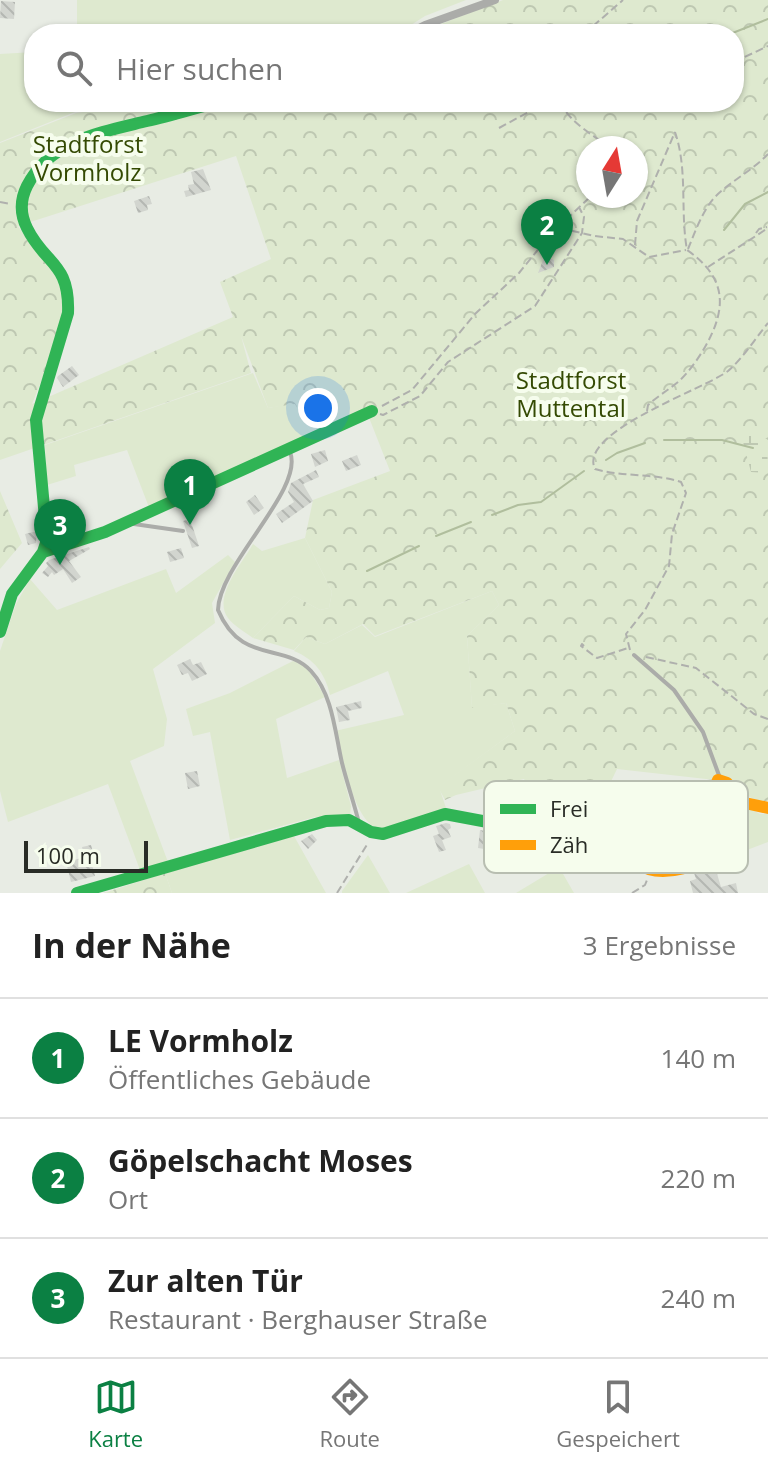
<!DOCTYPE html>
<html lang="de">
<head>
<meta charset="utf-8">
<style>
	:root { --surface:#fff; --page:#f6f6f6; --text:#222; --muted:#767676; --line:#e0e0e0; --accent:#0b8043 }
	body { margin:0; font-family:"Open Sans",sans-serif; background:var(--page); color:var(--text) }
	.compass { position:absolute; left:576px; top:136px; width:72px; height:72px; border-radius:50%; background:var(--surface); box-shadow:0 2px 6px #0004; rotate:11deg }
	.scale { position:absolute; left:24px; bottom:20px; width:124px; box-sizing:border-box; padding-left:8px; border:4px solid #292c26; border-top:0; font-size:22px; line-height:28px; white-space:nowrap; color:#292c26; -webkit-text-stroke:6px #f6fded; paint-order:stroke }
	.you { position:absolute; left:318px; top:408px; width:28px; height:28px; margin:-20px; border:6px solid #fff; border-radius:50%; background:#1a73e8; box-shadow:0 0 0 12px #1a73e833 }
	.badge { display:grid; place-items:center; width:52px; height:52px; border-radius:50%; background:var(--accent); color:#fff; font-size:26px; font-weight:700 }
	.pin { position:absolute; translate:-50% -66px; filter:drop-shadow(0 2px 4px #0008) }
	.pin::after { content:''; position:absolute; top:42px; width:28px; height:24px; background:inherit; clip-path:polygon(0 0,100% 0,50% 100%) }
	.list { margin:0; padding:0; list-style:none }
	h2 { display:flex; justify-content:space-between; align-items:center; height:104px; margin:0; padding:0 32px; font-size:34px }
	h2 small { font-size:26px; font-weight:400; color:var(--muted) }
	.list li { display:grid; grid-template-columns:52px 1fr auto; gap:24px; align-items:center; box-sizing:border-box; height:120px; padding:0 32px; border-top:2px solid var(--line) }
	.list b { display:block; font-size:30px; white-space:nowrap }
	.list p { margin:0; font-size:26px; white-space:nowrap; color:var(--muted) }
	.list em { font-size:26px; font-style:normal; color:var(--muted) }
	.icon { flex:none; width:44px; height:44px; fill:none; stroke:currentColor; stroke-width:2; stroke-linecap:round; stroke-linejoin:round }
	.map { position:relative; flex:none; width:768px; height:893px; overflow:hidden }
	.search { position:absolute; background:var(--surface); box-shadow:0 2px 6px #0004; left:24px; right:24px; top:24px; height:88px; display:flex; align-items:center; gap:20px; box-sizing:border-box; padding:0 28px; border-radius:32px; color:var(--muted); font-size:30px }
	.sheet { height:464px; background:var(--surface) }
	nav { display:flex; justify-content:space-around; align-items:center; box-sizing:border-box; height:112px; border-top:2px solid var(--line); background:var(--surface); font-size:22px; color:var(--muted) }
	nav a { display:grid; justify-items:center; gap:4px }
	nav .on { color:var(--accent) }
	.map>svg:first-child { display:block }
</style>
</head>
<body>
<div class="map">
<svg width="768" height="893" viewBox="0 0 768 893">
	<defs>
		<pattern id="forest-crowns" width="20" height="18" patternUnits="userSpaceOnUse" patternTransform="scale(2)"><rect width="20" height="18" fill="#dee9cf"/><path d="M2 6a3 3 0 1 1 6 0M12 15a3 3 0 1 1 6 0" fill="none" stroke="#bec8b2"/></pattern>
		<pattern id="wetland-marsh" width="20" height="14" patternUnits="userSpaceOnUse" patternTransform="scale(2)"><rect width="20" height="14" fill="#dee9cf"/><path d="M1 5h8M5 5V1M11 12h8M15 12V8" fill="none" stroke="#bec8b2"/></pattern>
		<pattern id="building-back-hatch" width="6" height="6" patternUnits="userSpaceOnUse" patternTransform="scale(2)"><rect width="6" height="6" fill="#d2d5cf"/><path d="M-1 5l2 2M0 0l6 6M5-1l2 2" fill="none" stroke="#b4b7b2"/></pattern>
	</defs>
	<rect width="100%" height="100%" fill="#e8ece4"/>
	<!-- grass -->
	<path fill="#dee9cf" d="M77,0H466L425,16L397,34H77Z
		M34,52V102H148L75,112L0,142V54Z
		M253,373L268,408L295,403L311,433L150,510L127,450L74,465L76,476L47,485L45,445Z
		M305,538L332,592L329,608L320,610L294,596L253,638C245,632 234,626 228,618C212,597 243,562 253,544L262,551Z
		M228,555L235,562L212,603L215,623L153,669L167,719L164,746L130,761L168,862L140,870L108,784L8,822L0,791V651L16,604L30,579L57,610L166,569L176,593Z
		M492,591L499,605L467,636L472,707L506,703L515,731L439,787L446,808C425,813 402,829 380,828C354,827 342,752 335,731L404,715L388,671L330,695C325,673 314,659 294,651L306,637L325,644L362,625L375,637Z
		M293,661L306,665L325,697L276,719L287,778L339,760L351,806L350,815L315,817L230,840L210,732L193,736L186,709L230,693Z
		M728,796L760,814H768V842L734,855L723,801Z
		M294,836L326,893H172L165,873Z
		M368,855L390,893H342V891Z
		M469,864L485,893H406Z
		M559,867L574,893H516Z"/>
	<!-- forest -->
	<path fill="url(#forest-crowns)" fill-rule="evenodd" d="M503,0H768V801C744,803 738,780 721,775L715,780L617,769L602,800L557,796L534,798L524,779L456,795L445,800L438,787L515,731L506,703L472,708L467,636L499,605L492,591L375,636L363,624L325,644L306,637L294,650L253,638L294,596L320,610L329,608L332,592L305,538L313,500L390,471L366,410L311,433L295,404L268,408L241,336L251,373L0,460V143L76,113L149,102H734V34H415ZM588,148H636V196H588ZM236,156L271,259L220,282L233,317L32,404L63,328L65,291L58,270L31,245L18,226Z
		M0,491L22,543L0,569Z
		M165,873L172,893H104Z"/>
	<!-- wetland -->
	<path fill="url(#wetland-marsh)" d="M741,434L767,439L768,473L751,472Z"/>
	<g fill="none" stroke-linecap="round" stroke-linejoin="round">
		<!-- stream -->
		<path stroke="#b0be9d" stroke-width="2" d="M730,34L768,19
			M724,230L745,204L768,192
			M664,440H722L753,448
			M606,460L617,453L645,443
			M492,515L518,505L541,502L584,471
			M436,536L471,522
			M367,571L419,546"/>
	</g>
	<!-- building -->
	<path fill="url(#building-back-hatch)" d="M1,1L15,2L14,19L0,18Z
		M203,169L211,190L186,197L184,191L189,190L188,185L194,184L191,172Z
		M149,196L152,204L147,205L148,210L138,213L134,201Z
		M547,257L554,260V267L538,273L543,260Z
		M72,366L79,375L63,387L57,378L58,376Z
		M325,450L328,461L315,467L311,454Z
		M357,455L361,465L346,471L342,461Z
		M316,470L319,477L303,484L313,501L282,523L276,514L294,502L288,492L291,483Z
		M255,495L264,508L254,515L246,502Z
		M190,519L199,546L192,548L183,521Z
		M37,531L36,543L28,545L25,534Z
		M89,547L90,549L69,561L81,577L72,583L63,569L54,575L52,572L48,577L42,573L48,566L46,563L49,560Z
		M181,548L184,558L170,562L167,552Z
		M190,659L193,665L201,662L207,674L192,681L188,673L182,675L177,665Z
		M361,701L362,708L348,711L350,720L339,722L336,707Z
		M197,771L200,786L188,789L185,773Z
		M446,823L450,824L451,828L448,830L451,837L442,840L446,850L439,852L433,836L439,834L436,826Z
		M480,830L506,835L505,843L491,841L490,850L478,848Z
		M312,834L317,840L308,849L301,841Z
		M91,845L94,856L90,857L95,876L71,882L66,862L85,857L82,847Z
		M715,867L721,887L736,883L738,893H693L690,881L696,879L694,873Z"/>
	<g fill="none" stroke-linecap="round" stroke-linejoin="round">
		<!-- path -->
		<path stroke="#afb0ad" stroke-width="2" stroke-dasharray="8 4" stroke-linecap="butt" d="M584,34L623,0
			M734,62L768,46
			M560,102C569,122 594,136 611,148
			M499,128L547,102
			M0,202L11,204
			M560,228L594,236L623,239L649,257L686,250
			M756,233L759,229L767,227
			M635,245L637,221L675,132
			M688,249C695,232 702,212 714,198C729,182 752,171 768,154
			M708,267L768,228
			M382,406L412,390L475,314L519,273L549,236L591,196
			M647,411L648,405C658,396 668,390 678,382C689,372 698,359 705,347C728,307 726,277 687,250C680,211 688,170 675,132
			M380,414L383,415L420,396L448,362L535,306L582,233L584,217L579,207
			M584,646L582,644L581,646L597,658L628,648
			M630,650L626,634L645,610L669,566L672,534L686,493L681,482C653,473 623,477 595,469C577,432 705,389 728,371C743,358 755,339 768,323
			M646,657L696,668L754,714L768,719
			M337,893L368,843
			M632,893L645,885L647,880"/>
		<!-- lane -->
		<path stroke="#abaca9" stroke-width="4" d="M290,452C305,489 219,564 218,610C241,665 284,642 311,671C333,695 335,733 342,763C347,783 354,803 359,823
			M134,524L183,531
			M634,655L674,690L703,732L720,778"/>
		<!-- street -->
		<path stroke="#abaca9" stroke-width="8" d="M407,34L425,25L495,0"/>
		<!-- fast -->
		<path stroke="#30b455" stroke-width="12" d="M43,552L105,532L372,411
			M0,632L12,594L43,552L47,540L36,420L68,313C70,262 45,265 27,228C20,214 20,200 27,186C50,140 102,132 147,121C171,116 195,108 219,102
			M77,893L326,821L349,820L371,832L383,834L445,814L493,823L553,829"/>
		<!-- slow -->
		<path stroke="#ff9f0a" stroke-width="12" d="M553,829L576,831L623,823L631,830L638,863C660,881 706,865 724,846L726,826L713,792L718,780L727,783L745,803L768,808"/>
	</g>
	<g text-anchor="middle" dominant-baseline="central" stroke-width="8" stroke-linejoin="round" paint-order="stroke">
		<!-- park labels -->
		<g font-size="24" fill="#344a03" stroke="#f6fded">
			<text x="88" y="143">Stadtforst<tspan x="88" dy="28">Vormholz</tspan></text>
			<text x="571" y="379">Stadtforst<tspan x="571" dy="28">Muttental</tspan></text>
		</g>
	</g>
	<!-- legend -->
	<rect x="484" y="781" width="264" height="92" rx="12" fill="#f6fded" stroke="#b8beb1" stroke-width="2"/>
	<rect x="500" y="804" width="36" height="10" fill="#30b455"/>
	<rect x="500" y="840" width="36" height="10" fill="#ff9f0a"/>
	<g font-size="22" fill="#292c26">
		<text x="550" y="817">Frei</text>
		<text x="550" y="853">Zäh</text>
	</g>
</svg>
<svg class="compass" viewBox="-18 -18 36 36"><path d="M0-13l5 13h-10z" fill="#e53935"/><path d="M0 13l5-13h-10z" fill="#767676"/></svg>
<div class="scale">100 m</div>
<div class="you"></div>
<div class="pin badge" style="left:190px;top:525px">1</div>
<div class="pin badge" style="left:547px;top:265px">2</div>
<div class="pin badge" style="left:60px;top:565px">3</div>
<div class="search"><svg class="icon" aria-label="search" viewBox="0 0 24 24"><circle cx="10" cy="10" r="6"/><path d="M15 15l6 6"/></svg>Hier suchen</div>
</div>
<section class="sheet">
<h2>In der Nähe<small>3 Ergebnisse</small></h2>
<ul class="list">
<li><span class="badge">1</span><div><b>LE Vormholz</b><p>Öffentliches Gebäude</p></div><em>140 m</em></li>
<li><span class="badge">2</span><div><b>Göpelschacht Moses</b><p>Ort</p></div><em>220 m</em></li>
<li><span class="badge">3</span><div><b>Zur alten Tür</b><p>Restaurant · Berghauser Straße</p></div><em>240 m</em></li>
</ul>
</section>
<nav>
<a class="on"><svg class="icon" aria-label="map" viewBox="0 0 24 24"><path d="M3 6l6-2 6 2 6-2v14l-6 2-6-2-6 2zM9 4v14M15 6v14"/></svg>Karte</a>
<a><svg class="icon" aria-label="directions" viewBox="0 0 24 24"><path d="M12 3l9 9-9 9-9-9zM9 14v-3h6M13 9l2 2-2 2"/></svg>Route</a>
<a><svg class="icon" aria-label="saved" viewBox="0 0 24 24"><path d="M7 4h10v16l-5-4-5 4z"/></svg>Gespeichert</a>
</nav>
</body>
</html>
